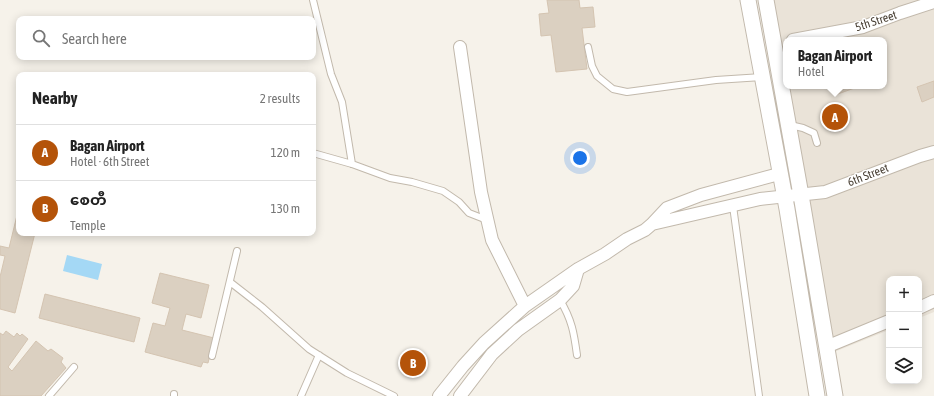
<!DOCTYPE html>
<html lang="en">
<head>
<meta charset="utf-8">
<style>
	:root { --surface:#fff; --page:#f6f6f6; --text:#222; --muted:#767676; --line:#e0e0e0; --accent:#b45309 }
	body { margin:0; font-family:"Asap Condensed","Noto Sans Myanmar",sans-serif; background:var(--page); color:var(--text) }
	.controls { position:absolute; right:12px; bottom:12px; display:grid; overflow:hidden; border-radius:8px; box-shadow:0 2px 10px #0003 }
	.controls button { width:36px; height:36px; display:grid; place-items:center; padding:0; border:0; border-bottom:1px solid var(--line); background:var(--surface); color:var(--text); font:20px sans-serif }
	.you { position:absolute; left:580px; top:158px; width:14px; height:14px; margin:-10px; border:3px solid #fff; border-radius:50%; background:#1a73e8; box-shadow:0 0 0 6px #1a73e833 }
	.badge { display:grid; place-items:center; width:26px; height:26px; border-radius:50%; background:var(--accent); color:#fff; font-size:13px; font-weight:700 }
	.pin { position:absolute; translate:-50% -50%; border:2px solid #fff; box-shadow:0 1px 4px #0006 }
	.popup { position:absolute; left:783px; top:37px; width:104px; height:52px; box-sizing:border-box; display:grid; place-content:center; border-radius:8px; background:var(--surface); filter:drop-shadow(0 1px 3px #0005); font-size:13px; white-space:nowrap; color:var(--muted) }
	.popup b { font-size:15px; color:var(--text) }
	.popup::after { content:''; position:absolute; left:50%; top:100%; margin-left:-8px; border:8px solid transparent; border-top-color:var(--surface) }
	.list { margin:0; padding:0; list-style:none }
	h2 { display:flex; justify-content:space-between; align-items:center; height:52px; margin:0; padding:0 16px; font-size:17px }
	h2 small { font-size:13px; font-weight:400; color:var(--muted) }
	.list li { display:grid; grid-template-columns:26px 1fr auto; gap:12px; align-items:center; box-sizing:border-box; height:56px; padding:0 16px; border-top:1px solid var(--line) }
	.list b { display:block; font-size:15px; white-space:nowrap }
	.list p { margin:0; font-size:13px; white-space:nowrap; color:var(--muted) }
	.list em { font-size:13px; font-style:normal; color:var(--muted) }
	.icon { flex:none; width:22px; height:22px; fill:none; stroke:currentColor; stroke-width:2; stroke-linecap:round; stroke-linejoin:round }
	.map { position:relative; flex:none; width:934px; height:396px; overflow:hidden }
	.search { position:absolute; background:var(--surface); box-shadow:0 2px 10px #0003; left:16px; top:16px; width:300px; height:44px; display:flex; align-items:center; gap:10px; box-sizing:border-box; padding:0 14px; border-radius:8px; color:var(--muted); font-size:15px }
	.panel { position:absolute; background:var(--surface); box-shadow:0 2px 10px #0003; left:16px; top:72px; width:300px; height:164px; border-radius:8px }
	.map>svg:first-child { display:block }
</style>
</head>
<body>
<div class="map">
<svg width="934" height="396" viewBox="0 0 934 396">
	<rect width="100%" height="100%" fill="#f6f2ea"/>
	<!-- residential -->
	<path fill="#eae3d8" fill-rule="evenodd" d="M767,0H934V312L919,318V279H889V330L834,352ZM786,40H884V86H786Z"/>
	<!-- water -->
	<path fill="#a4d8f5" d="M67,255L102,264L98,280L63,271Z"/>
	<!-- building -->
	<path fill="#dbd0c1" stroke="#d4c4b1" d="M547,0H579L580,8L593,7L595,27L582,28L587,69L556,72L551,35L541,36L539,14L549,13Z
		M934,81V97L922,102L917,87Z
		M832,86H860L835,95Z
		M19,207V233H35L15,313L0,309V277L5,256L0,255V246L9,248Z
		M160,273L209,285L201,318L186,314L182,330L214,338L208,363L203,362L201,367L145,352L153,323L165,326L170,308L152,303Z
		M45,294L140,318L134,342L39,318Z
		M6,331L14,337L17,333L20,336L22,334L28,339L8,367L12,371L36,341L48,351L51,349L63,358L61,362L66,368L41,396H0V333L3,335Z"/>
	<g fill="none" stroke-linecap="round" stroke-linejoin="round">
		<defs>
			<path id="service" d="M313,0L331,74L342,102L352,164
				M588,47L592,66L597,76L613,89L627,92L716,80L762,77
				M790,125L803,128L814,133L817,143
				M313,153L352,164L390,178L412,182L443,191L459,202L469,213L487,220
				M733,206L759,396
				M230,282L262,307L309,349L347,373L394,396
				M560,300C572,320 574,333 577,355
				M212,356L237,251
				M49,396L74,367
				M174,396V394
				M301,396L319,355"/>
			<path id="minor" d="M793,40L863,27L900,13L934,2
				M460,47L481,192L492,240L525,306
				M652,224L667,208L701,195L779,174
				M919,308L934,301
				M826,347L889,321
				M439,396L463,366L484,343L525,306L578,269L605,254L627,239L645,230L652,224L760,199L825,192L920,156L934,152
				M460,396L492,354L518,330L560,300L573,286L578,269"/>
			<path id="tertiary" d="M748,0L787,209L817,396
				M766,0L801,195L835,396"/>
		</defs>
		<!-- service casing -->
		<use href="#service" stroke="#c2b9ac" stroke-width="8"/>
		<!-- minor casing -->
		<use href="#minor" stroke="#c2b9ac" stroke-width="14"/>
		<!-- tertiary casing -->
		<use href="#tertiary" stroke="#c2b9ac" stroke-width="17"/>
		<!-- service -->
		<use href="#service" stroke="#fff" stroke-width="6"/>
		<!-- minor -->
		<use href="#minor" stroke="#fff" stroke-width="12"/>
		<!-- tertiary -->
		<use href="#tertiary" stroke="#fff" stroke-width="15"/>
	</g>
	<g text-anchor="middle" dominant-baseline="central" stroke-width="3" stroke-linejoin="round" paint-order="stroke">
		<!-- street labels -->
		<g font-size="12" fill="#4b4237" stroke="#fff">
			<text transform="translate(876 21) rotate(-18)">5th Street</text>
			<text transform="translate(868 175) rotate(-21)">6th Street</text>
		</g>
	</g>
</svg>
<div class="controls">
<button>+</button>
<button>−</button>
<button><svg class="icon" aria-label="layers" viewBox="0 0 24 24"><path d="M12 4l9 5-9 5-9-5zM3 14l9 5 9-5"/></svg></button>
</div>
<div class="you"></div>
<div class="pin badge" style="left:835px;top:117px">A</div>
<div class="popup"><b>Bagan Airport</b>Hotel</div>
<div class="pin badge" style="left:413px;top:363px">B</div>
<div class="search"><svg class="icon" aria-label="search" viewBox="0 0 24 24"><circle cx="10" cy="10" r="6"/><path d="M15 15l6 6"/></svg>Search here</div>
<section class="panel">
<h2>Nearby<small>2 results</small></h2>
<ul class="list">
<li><span class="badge">A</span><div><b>Bagan Airport</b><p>Hotel · 6th Street</p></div><em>120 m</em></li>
<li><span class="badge">B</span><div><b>စေတီ</b><p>Temple</p></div><em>130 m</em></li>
</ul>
</section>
</div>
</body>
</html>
